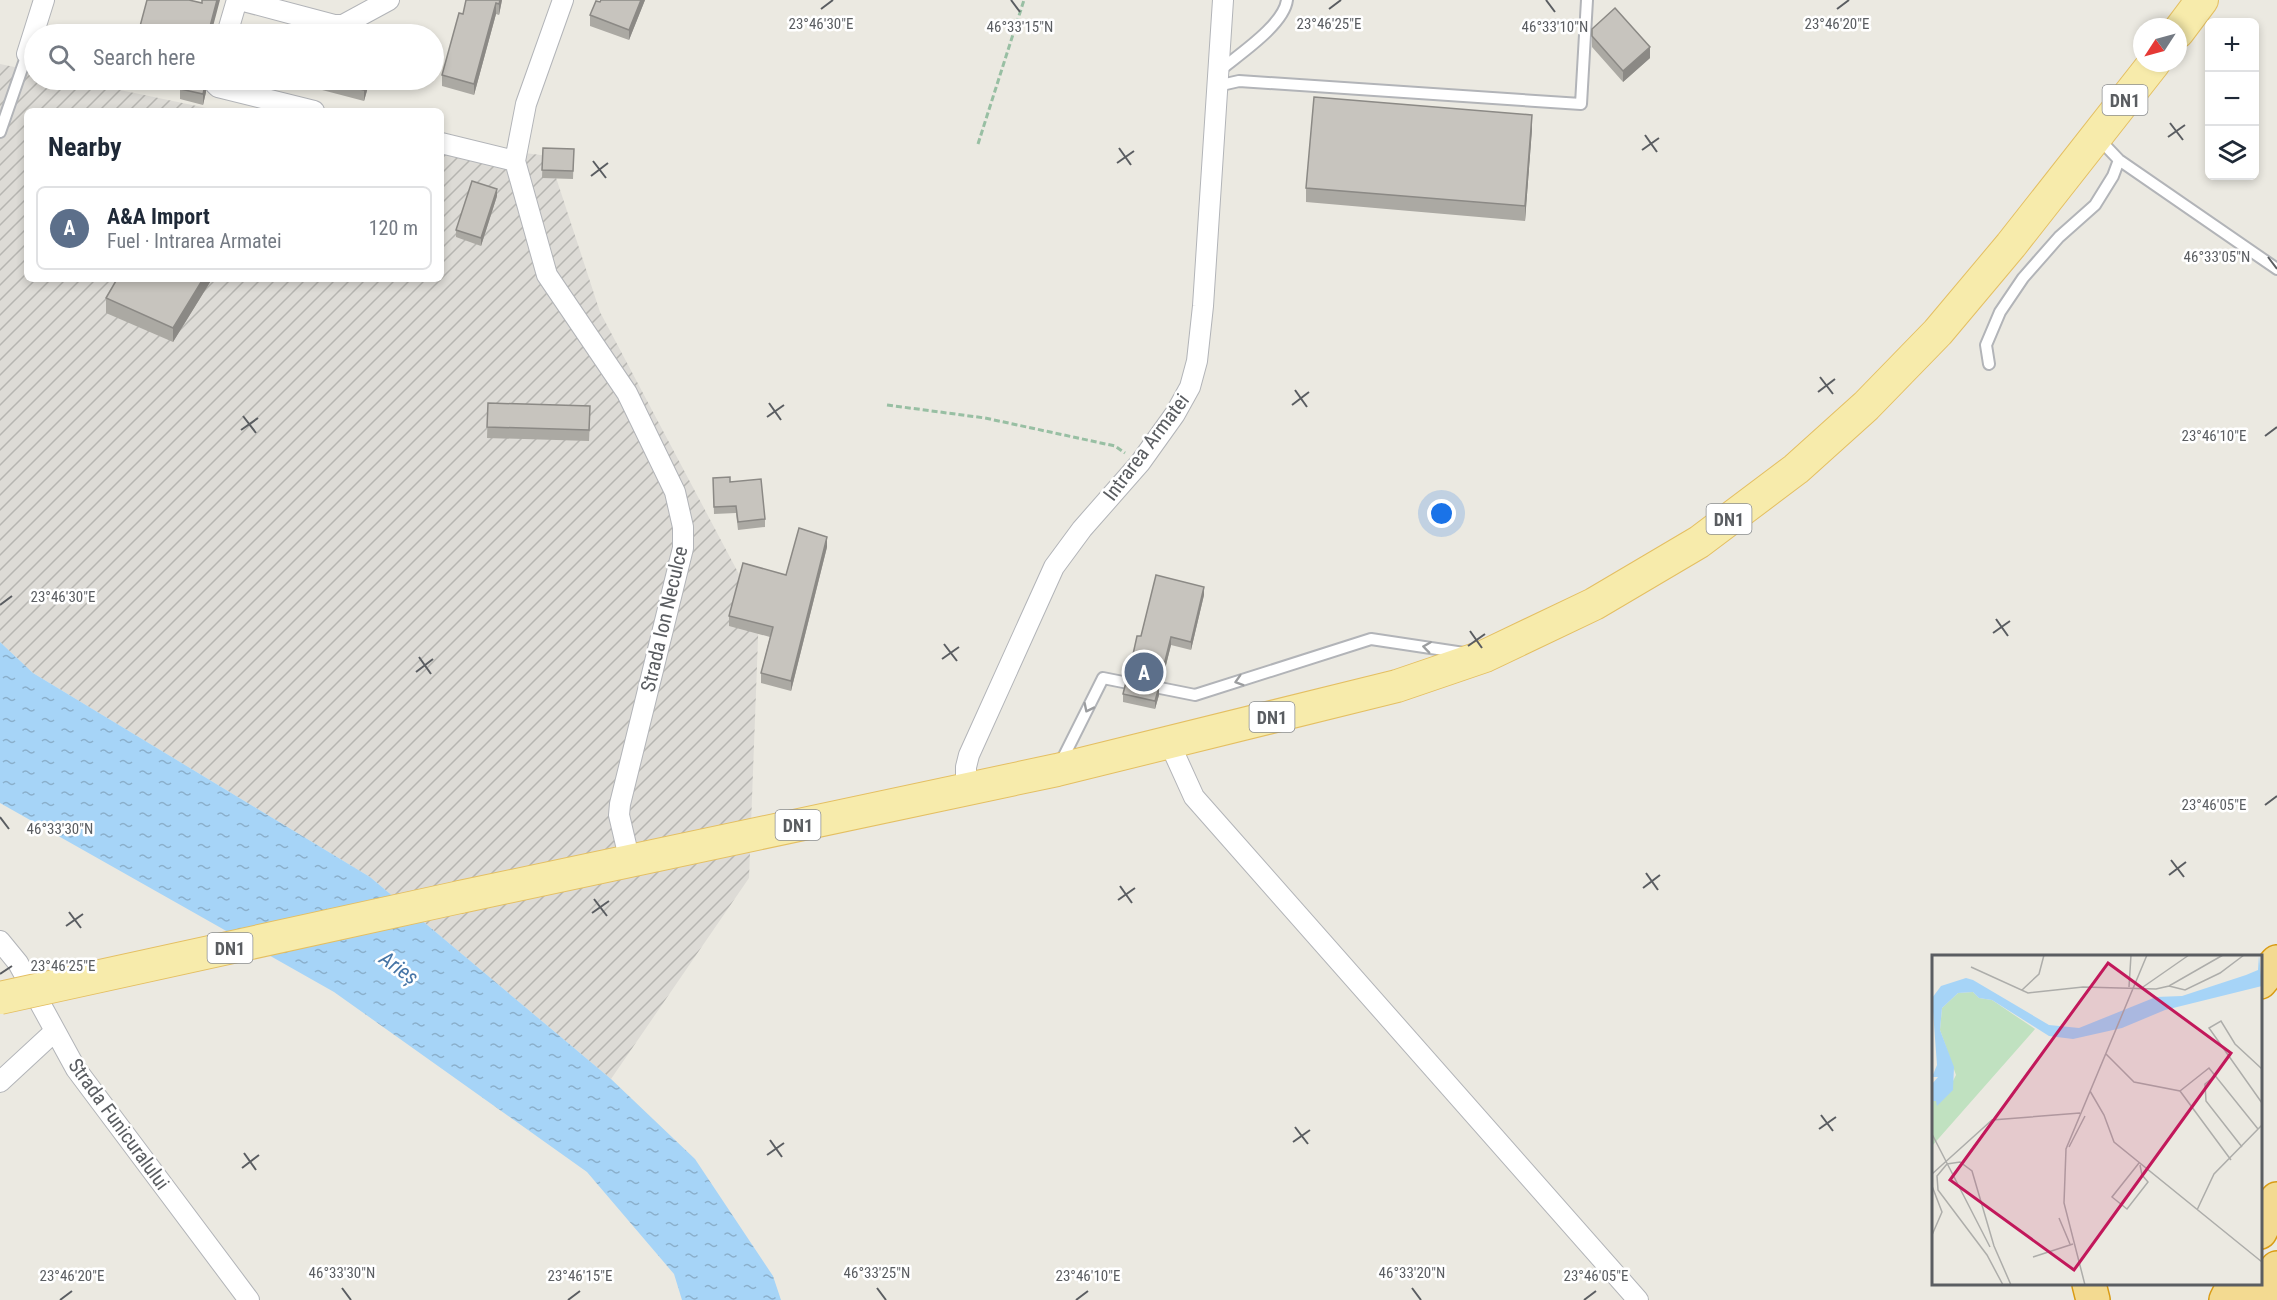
<!DOCTYPE html>
<html lang="en">
<head>
<meta charset="utf-8">
<style>
	:root { --surface:#fff; --page:#f2f2f3; --text:#1f2937; --muted:#747a83; --line:#e0e1e3; --accent:#7c3aed }
	body { margin:0; font-family:"Roboto Condensed",sans-serif; background:var(--page); color:var(--text) }
	.controls { position:absolute; right:18px; top:18px; display:grid; overflow:hidden; border-radius:9px; box-shadow:0 3px 9px #0003 }
	.controls button { width:54px; height:54px; display:grid; place-items:center; padding:0; border:0; border-bottom:2px solid var(--line); background:var(--surface); color:var(--text); font:30px sans-serif }
	.compass { position:absolute; left:2133px; top:18px; width:54px; height:54px; border-radius:50%; background:var(--surface); box-shadow:0 3px 9px #0003; rotate:234deg }
	.you { position:absolute; left:1442px; top:514px; width:21px; height:21px; margin:-15px; border:4px solid #fff; border-radius:50%; background:#1a73e8; box-shadow:0 0 0 9px #1a73e833 }
	.badge { display:grid; place-items:center; width:39px; height:39px; border-radius:50%; background:var(--accent); color:#fff; font-size:20px; font-weight:700 }
	.pin { position:absolute; translate:-50% -50%; border:3px solid #fff; box-shadow:0 2px 6px #0006 }
	.list { margin:0; padding:0; list-style:none }
	h2 { display:flex; justify-content:space-between; align-items:center; height:78px; margin:0; padding:0 24px; font-size:26px }
	h2 small { font-size:20px; font-weight:400; color:var(--muted) }
	.list li { display:grid; grid-template-columns:39px 1fr auto; gap:18px; align-items:center; box-sizing:border-box; height:84px; margin:0 12px 12px; padding:0 12px; border:2px solid var(--line); border-radius:9px }
	.list b { display:block; font-size:22px; white-space:nowrap }
	.list p { margin:0; font-size:20px; white-space:nowrap; color:var(--muted) }
	.list em { font-size:20px; font-style:normal; color:var(--muted) }
	.icon { flex:none; width:33px; height:33px; fill:none; stroke:currentColor; stroke-width:2; stroke-linecap:round; stroke-linejoin:round }
	.map { position:relative; flex:none; width:2277px; height:1300px; overflow:hidden }
	.search { position:absolute; background:var(--surface); box-shadow:0 3px 9px #0003; left:24px; top:24px; width:420px; height:66px; display:flex; align-items:center; gap:15px; box-sizing:border-box; padding:0 21px; border-radius:33px; color:var(--muted); font-size:22px }
	.panel { position:absolute; background:var(--surface); box-shadow:0 3px 9px #0003; left:24px; top:108px; width:420px; height:174px; border-radius:9px }
	.map>svg:first-child { display:block }
</style>
</head>
<body>
<div class="map">
<svg width="2277" height="1300" viewBox="0 0 2277 1300">
	<defs>
		<pattern id="industrial-furrows" width="10" height="10" patternUnits="userSpaceOnUse" patternTransform="scale(1.5)"><rect width="10" height="10" fill="#dddbd6"/><path d="M-1 1l2-2M0 10L10 0M9 11l2-2" fill="none" stroke="#b6b5b1"/></pattern>
		<pattern id="water-ripples" width="26" height="14" patternUnits="userSpaceOnUse" patternTransform="scale(1.5)"><rect width="26" height="14" fill="#a6d4f7"/><path d="M2 4q2-2 4 0t4 0M15 11q2-2 4 0t4 0" fill="none" stroke="#8aafcb"/></pattern>
	</defs>
	<rect width="100%" height="100%" fill="#ebe9e1"/>
	<!-- industrial -->
	<path fill="url(#industrial-furrows)" d="M0,64L34,71V80H72L221,111H27V279H441V143L549,156L600,312L759,612L749,878L611,1079L370,877L33,673L0,642Z"/>
	<!-- water -->
	<path fill="url(#water-ripples)" d="M0,642L33,673L370,877L611,1079L695,1159L773,1276L781,1300H682L674,1274L587,1172L334,992L0,803Z"/>
	<g fill="none" stroke-linecap="round" stroke-linejoin="round">
		<defs>
			<path id="lane" d="M1219,71C1238,55 1284,25 1287,0
				M1217,86L1239,81L1581,104L1587,0
				M0,132L27,54
				M2099,139L2119,160L2277,269
				M1989,364L1986,345L2000,312L2023,278L2059,237L2095,205L2113,176L2119,160
				M1160,688L1195,695L1371,639L1464,653
				M1061,762L1103,678L1128,683"/>
			<path id="street" d="M240,0L334,25H343L389,0
				M563,0L526,104L515,161L547,275L627,393L675,492L683,527V548L620,804L619,815L630,862
				M227,34L237,0
				M27,54L44,0
				M215,80V84L218,87L314,111
				M441,143L515,161
				M1169,742L1194,797L1638,1300
				M966,789V767L969,755L1054,567L1082,529L1140,463L1175,414L1190,387L1197,361L1203,306L1223,0
				M0,941L18,963L76,1069L249,1300
				M0,1082L54,1032"/>
			<path id="primary" d="M2178,32L2202,0
				M460,897L1057,770L1397,686L1485,656L1594,604L1699,542L1796,469L1866,406L1938,332L2011,245L2154,63"/>
			<path id="highway" d="M2260,982L2277,962
				M2260,1232L2277,1199
				M2089,1284L2093,1300
				M2226,1300L2234,1284
				M2261,1300L2277,1268"/>
		</defs>
		<!-- lane casing -->
		<use href="#lane" stroke="#b2b4b8" stroke-width="14"/>
		<!-- street casing -->
		<use href="#street" stroke="#b2b4b8" stroke-width="22"/>
		<!-- primary casing -->
		<use href="#primary" stroke="#e4bf62" stroke-width="34"/>
		<!-- highway casing -->
		<use href="#highway" stroke="#d99b14" stroke-width="36"/>
		<!-- path -->
		<path stroke="#98bfa3" stroke-width="3" stroke-dasharray="6 3" stroke-linecap="butt" d="M978,144L1024,0
			M887,405L985,418L1115,446L1125,453"/>
		<!-- lane -->
		<use href="#lane" stroke="#fff" stroke-width="10"/>
		<!-- street -->
		<use href="#street" stroke="#fff" stroke-width="20"/>
		<!-- primary -->
		<use href="#primary" stroke="#f7ebab" stroke-width="32"/>
		<!-- highway -->
		<use href="#highway" stroke="#f3da91" stroke-width="33"/>
		<defs>
			<path id="primary-bridge" d="M0,998L460,897"/>
		</defs>
		<!-- primary-bridge casing -->
		<use href="#primary-bridge" stroke="#e4bf62" stroke-width="34" stroke-linecap="butt"/>
		<!-- primary-bridge -->
		<use href="#primary-bridge" stroke="#f7ebab" stroke-width="32"/>
	</g>
	<!-- wall -->
	<path fill="#aba9a3" d="M502,0L499,15L496,14L474,95L442,86V75L463,14Z
		M601,0H645L629,40L590,26V15Z
		M1592,29L1650,58L1623,82L1592,47Z
		M140,80H206V92L203,105L180,99V90Z
		M284,80H370L364,101Z
		M1532,129L1525,221L1306,202V188Z
		M543,148L574,149L573,179L542,178Z
		M497,196L481,246L456,237V230Z
		M117,279H212L173,342L106,313V298Z
		M488,403L590,417L589,441L487,438Z
		M713,478L730,482L765,519V527L738,530L736,513L714,514Z
		M827,547L791,691L761,683V673L770,637L729,626V616Z
		M1204,595L1191,650L1171,645L1162,681H1157L1155,684L1159,695L1155,709L1123,702V694L1134,679L1130,676V668L1141,636Z"/>
	<!-- shaded-wall -->
	<path fill="#8b8985" d="M217,0H220L211,34H208Z
		M500,0H502L499,15V4Z
		M641,0H645L629,40V30Z
		M496,3V14L474,95V84Z
		M1650,47V58L1623,82V71Z
		M367,80H370L364,101V90Z
		M206,82V92L203,105V94Z
		M1532,115V129L1525,221V206Z
		M497,189V196L481,246V238Z
		M203,279H212L173,342V328Z
		M827,537V547L791,691V681Z
		M1204,587V595L1191,650V642Z
		M1171,637V645L1162,681V673Z
		M1157,673V681L1153,686V678Z
		M1159,687V695L1155,709V701Z"/>
	<!-- building -->
	<path fill="#c7c4be" stroke="#8b8985" stroke-width="1.5" d="M147,0H189L202,3V0H217L208,34H123L125,26L139,30Z
		M466,0H500L499,4L496,3L474,84L442,75L459,13L463,14Z
		M601,0H641L629,30L590,15L596,1L600,2Z
		M1615,8L1650,47L1623,71L1592,36V29Z
		M181,80H206V82L203,94L180,89L182,80Z
		M325,80H367L364,90Z
		M1314,97L1532,115L1525,206L1306,188Z
		M543,148L574,149L573,171L542,170Z
		M472,181L497,189L481,238L456,230Z
		M117,279H203L173,328L106,298Z
		M488,403L590,406L589,430L487,427Z
		M730,477V482L761,479L765,519L738,522L736,506L714,507L713,478Z
		M799,528L827,537L791,681L761,673L773,627L729,616L743,563L786,575Z
		M1156,575L1204,587L1191,642L1171,637L1162,673H1157L1153,678V683L1159,687L1155,701L1123,694L1126,682H1131L1135,677V672L1130,668L1137,636H1141Z"/>
	<!-- one-way arrows -->
	<defs><path id="oneway-chevron" d="M-2-3.5L2.5 0L-2 3.5" fill="none" stroke-width="1.6" stroke-linecap="round" stroke-linejoin="round" transform="scale(1.5)"/></defs>
	<g stroke="#9c9ea0">
		<use href="#oneway-chevron" transform="translate(1427 647) rotate(-172)"/>
		<use href="#oneway-chevron" transform="translate(1239 681) rotate(163)"/>
		<use href="#oneway-chevron" transform="translate(1088 708) rotate(116)"/>
	</g>
	<!-- ticks -->
	<path fill="none" stroke="#5a5d61" stroke-width="2" d="M1011,0L1020,12M1546,0L1555,12M821,9L833,0M1329,9L1341,0M1837,9L1849,0M2170,123L2183,140M1645,135L1657,152M2168,137L2185,125M1119,148L1131,165M1642,150L1659,138M593,161L606,178M1117,163L1134,151M591,176L608,163M2268,257L2277,269M1820,377L1833,394M1295,390L1307,407M1818,392L1835,379M769,403L781,420M1292,405L1309,392M243,416L256,433M767,417L784,405M241,430L258,418M2265,436L2277,427M0,605L12,596M1996,619L2008,636M1470,631L1482,648M1993,633L2010,621M944,644L957,661M1468,646L1485,634M419,657L431,674M942,659L959,647M416,672L433,659M2265,805L2277,796M0,817L9,829M2171,860L2184,877M1646,873L1658,890M2169,875L2186,862M1120,886L1132,903M1643,888L1660,875M594,899L607,916M1118,900L1135,888M69,912L81,928M592,913L609,901M66,926L83,914M0,974L12,966M1821,1115L1833,1131M1295,1127L1308,1144M1819,1129L1836,1117M770,1140L782,1157M1293,1142L1310,1130M244,1153L256,1170M767,1155L784,1143M242,1168L259,1155M342,1288L351,1300M877,1288L886,1300M1412,1288L1421,1300M60,1300L72,1291M568,1300L580,1291M1076,1300L1088,1291M1584,1300L1596,1291"/>
	<g text-anchor="middle" dominant-baseline="central" stroke-width="5" stroke-linejoin="round" paint-order="stroke">
		<!-- shield labels -->
		<g fill="#fff" stroke="#8c8e90" stroke-width="1.5">
			<rect x="2102.5" y="85" width="45" height="30" rx="4.5"/>
			<rect x="1706.5" y="504" width="45" height="30" rx="4.5"/>
			<rect x="1249.5" y="702" width="45" height="30" rx="4.5"/>
			<rect x="775.5" y="810" width="45" height="30" rx="4.5"/>
			<rect x="207.5" y="933" width="45" height="30" rx="4.5"/>
		</g>
		<g font-size="18" font-weight="bold" fill="#5a5d61">
			<text x="2125" y="100">DN1</text>
			<text x="1729" y="519">DN1</text>
			<text x="1272" y="717">DN1</text>
			<text x="798" y="825">DN1</text>
			<text x="230" y="948">DN1</text>
		</g>
		<!-- street labels -->
		<g font-size="20" fill="#5a5d61" stroke="#fff">
			<text transform="translate(1146 447) rotate(-53)">Intrarea Armatei</text>
			<text transform="translate(664 619) rotate(-77)">Strada Ion Neculce</text>
			<text transform="translate(119 1124) rotate(54)">Strada Funicuralului</text>
		</g>
		<!-- water labels -->
		<g font-size="21" font-style="italic" fill="#4675a6" stroke="#fff">
			<text transform="translate(399 968) rotate(35)">Arieș</text>
		</g>
	</g>
	<!-- overview -->
	<g transform="translate(1932 955)">
		<rect width="330" height="330" fill="#ebe9e1"/>
		<path d="M41,37L47,43L60,45L103,74L0,191V146L15,138L24,120L8,75L10,53L26,38Z" fill="#c0e1c0"/>
		<path d="M327,0L330,31L233,55L190,73L141,84L117,81L60,45L47,43L41,37L26,38L10,53L8,75L22,112L21,135L5,151L4,146H0V129L6,122H0L5,110L0,43L9,31L34,23L41,25L117,70L147,73L224,42L250,41L314,20L326,15Z" fill="#a6d4f7"/>
		<path fill="none" stroke="#adadaa" stroke-width="1.5" d="M39,12L96,38L151,32L224,34L237,31L291,0M237,31L253,35L288,18L312,0M197,32L199,0M211,32L257,0M90,35L107,19L112,0M174,99L202,127L248,136L299,205M330,114L303,89L289,66L277,73L330,148M283,121L273,129L274,146L310,192M158,136L172,160L182,187L330,307M248,136L277,113L326,174M0,179L58,292M137,192L153,161M207,208L180,242L195,254L216,227L210,220L208,210M0,219L60,165L148,158M0,231L10,257L0,280M265,255L282,219L330,170M127,263L138,289M101,302L141,289M71,330L55,300L6,235L5,221L15,209L28,207L40,216L62,291L79,330M153,330L132,248L134,194L215,0"/>
		<path fill="#c2185b" fill-opacity="0.15" stroke="#c2185b" stroke-width="3" d="M176,8L299,98L142,315L18,225Z"/>
		<rect width="330" height="330" fill="none" stroke="#5a5d61" stroke-width="3"/>
	</g>
	<g font-size="15" text-anchor="middle" fill="#5a5d61" stroke="#fff" stroke-width="5" stroke-linejoin="round" paint-order="stroke">
		<text x="821" y="29">23°46'30"E</text>
		<text x="1329" y="29">23°46'25"E</text>
		<text x="1837" y="29">23°46'20"E</text>
		<text x="1020" y="32">46°33'15"N</text>
		<text x="1555" y="32">46°33'10"N</text>
		<text x="2217" y="262">46°33'05"N</text>
		<text x="2214" y="441">23°46'10"E</text>
		<text x="63" y="602">23°46'30"E</text>
		<text x="2214" y="810">23°46'05"E</text>
		<text x="60" y="834">46°33'30"N</text>
		<text x="63" y="971">23°46'25"E</text>
		<text x="342" y="1278">46°33'30"N</text>
		<text x="877" y="1278">46°33'25"N</text>
		<text x="1412" y="1278">46°33'20"N</text>
		<text x="72" y="1281">23°46'20"E</text>
		<text x="580" y="1281">23°46'15"E</text>
		<text x="1088" y="1281">23°46'10"E</text>
		<text x="1596" y="1281">23°46'05"E</text>
	</g>
</svg>
<div class="controls">
<button>+</button>
<button>−</button>
<button><svg class="icon" aria-label="layers" viewBox="0 0 24 24"><path d="M12 4l9 5-9 5-9-5zM3 14l9 5 9-5"/></svg></button>
</div>
<svg class="compass" viewBox="-18 -18 36 36"><path d="M0-13l5 13h-10z" fill="#e53935"/><path d="M0 13l5-13h-10z" fill="#747a83"/></svg>
<div class="you"></div>
<div class="pin badge" style="left:1144px;top:672px;background:#5c6f8a">A</div>
<div class="search"><svg class="icon" aria-label="search" viewBox="0 0 24 24"><circle cx="10" cy="10" r="6"/><path d="M15 15l6 6"/></svg>Search here</div>
<section class="panel">
<h2>Nearby<small></small></h2>
<ul class="list">
<li><span class="badge" style="background:#5c6f8a">A</span><div><b>A&amp;A Import</b><p>Fuel · Intrarea Armatei</p></div><em>120 m</em></li>
</ul>
</section>
</div>
</body>
</html>
